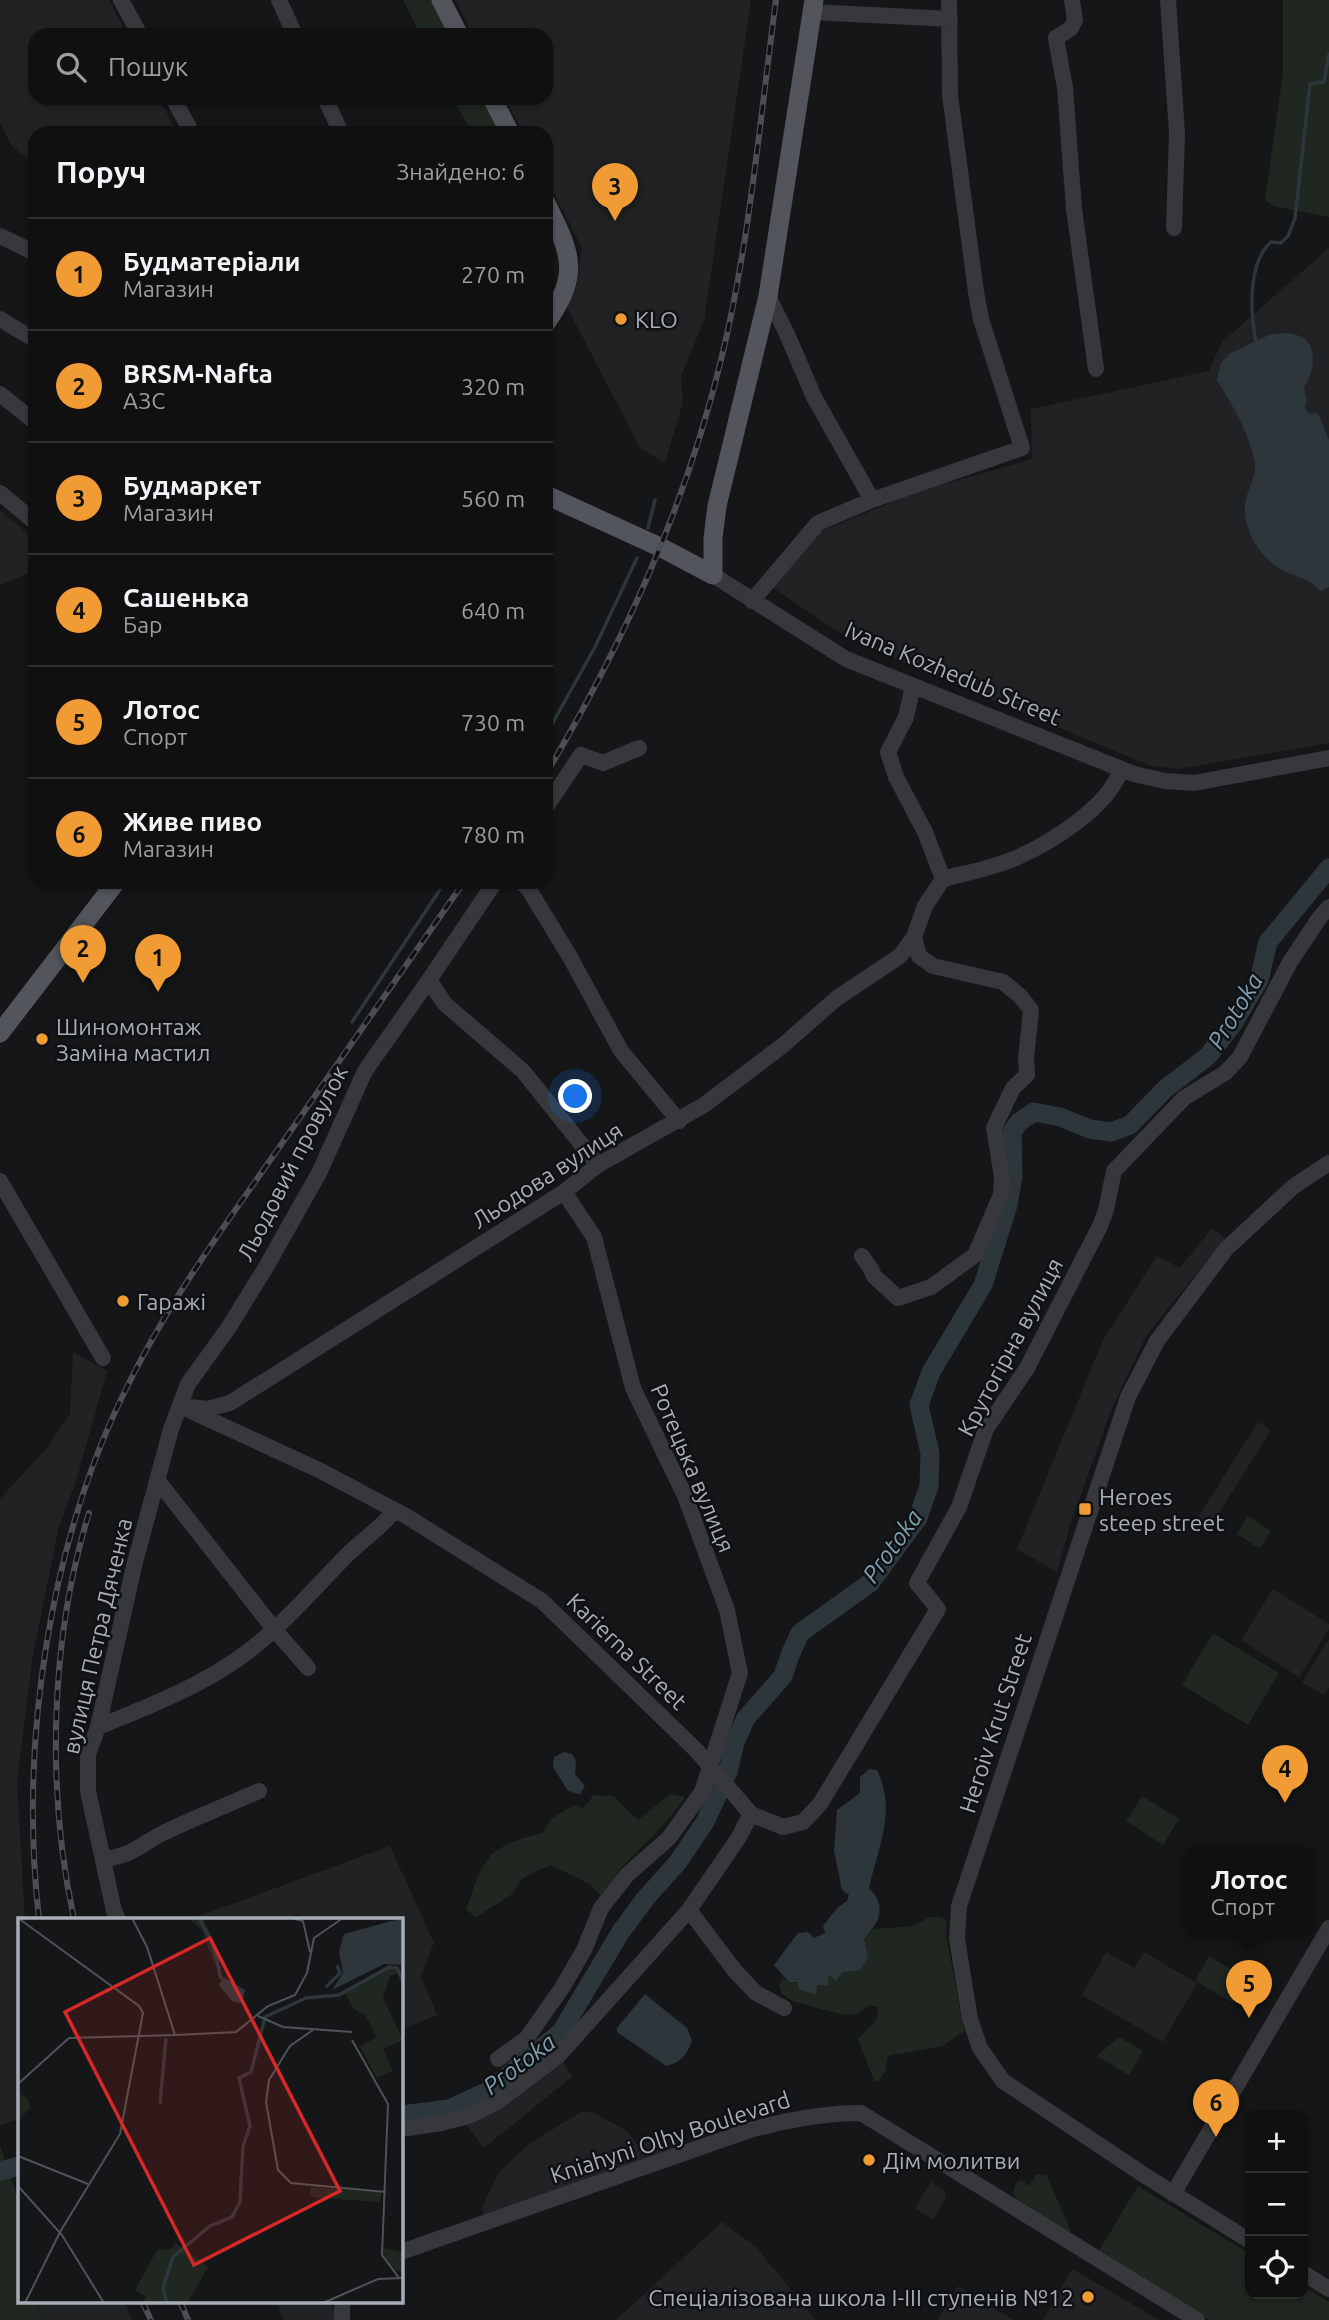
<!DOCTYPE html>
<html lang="uk">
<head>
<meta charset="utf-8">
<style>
	:root { --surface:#101011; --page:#1e1e1f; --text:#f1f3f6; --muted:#9c9d9f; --line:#303031; --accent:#f09b34 }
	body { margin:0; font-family:Ubuntu,sans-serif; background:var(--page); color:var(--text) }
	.controls { position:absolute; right:21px; bottom:21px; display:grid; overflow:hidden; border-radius:14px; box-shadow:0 2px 5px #0004 }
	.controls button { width:63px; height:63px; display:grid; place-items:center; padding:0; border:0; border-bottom:2px solid var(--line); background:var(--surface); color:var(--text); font:35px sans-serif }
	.you { position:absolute; left:576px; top:1097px; width:24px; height:24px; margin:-18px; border:5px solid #fff; border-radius:50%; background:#1a73e8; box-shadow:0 0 0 10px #1a73e833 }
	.badge { display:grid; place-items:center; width:46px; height:46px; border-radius:50%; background:var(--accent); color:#111; font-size:23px; font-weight:700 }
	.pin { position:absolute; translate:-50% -58px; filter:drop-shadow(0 2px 4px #0008) }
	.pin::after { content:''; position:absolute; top:37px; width:24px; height:21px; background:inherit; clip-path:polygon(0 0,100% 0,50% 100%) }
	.popup { position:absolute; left:1184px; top:1846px; width:130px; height:91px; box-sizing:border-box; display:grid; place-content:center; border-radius:14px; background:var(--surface); filter:drop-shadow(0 2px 5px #0005); font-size:23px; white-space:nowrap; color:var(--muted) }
	.popup b { font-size:26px; color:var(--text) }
	.popup::after { content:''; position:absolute; left:50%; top:100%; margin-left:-14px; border:14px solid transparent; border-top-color:var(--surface) }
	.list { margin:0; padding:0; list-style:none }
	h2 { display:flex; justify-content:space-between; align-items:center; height:91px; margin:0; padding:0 28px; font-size:30px }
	h2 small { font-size:23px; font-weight:400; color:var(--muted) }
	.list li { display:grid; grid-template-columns:46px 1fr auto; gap:21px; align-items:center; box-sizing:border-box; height:112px; padding:0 28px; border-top:2px solid var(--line) }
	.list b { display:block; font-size:26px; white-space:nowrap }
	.list p { margin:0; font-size:23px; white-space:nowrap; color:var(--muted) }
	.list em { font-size:23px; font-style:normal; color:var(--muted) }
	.icon { flex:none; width:38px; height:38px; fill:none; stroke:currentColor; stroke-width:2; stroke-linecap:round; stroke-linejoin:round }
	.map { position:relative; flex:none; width:1329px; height:2320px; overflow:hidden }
	.search { position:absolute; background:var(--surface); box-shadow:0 2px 5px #0004; left:28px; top:28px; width:525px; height:77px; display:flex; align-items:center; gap:18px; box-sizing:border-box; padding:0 24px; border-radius:21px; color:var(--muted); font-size:26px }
	.panel { position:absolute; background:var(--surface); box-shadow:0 2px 5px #0004; left:28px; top:126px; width:525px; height:763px; border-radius:21px }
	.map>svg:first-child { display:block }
</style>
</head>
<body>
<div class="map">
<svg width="1329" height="2320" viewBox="0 0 1329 2320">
	<rect width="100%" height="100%" fill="#151617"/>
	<!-- built -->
	<path fill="#212224" d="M0,0H109L127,35H35V98H159L177,133H35V166L11,145L0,122Z
		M455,0H751L704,321L681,376L683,402L665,463L640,448L567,307L576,287L582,248L546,178V133H523L505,98H546V35H473Z
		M1329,248V743L1179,769L1151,766L897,660L835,630L772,587L820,532L916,492L1032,459L1031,409L1209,371L1222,342Z
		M0,510L35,540V570L0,585Z
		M1212,1228L1225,1238L1146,1336L1112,1408L1070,1525L1057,1572L1017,1549L1103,1340L1157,1256L1180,1268Z
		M73,1352L107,1371L77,1478L59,1527L33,1655L17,1783L25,1919H19V2119L0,2125V1499L45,1450L70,1414Z
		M1258,1422L1271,1430L1210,1527L1197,1519Z
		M1273,1589L1329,1624V1629L1299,1677L1241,1640Z
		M1329,1639V1687L1324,1695L1302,1682Z
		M390,1846L434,1943L421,1976L437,2015L401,2030V1919H191Z
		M1106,1952L1134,1968L1144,1952L1197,1983L1163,2042L1082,1995Z
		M562,2061L573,2076L484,2148L466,2125Z
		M581,2112H592L626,2130L638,2145L678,2132L684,2150L485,2218L481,2209L499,2172L529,2144Z
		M931,2182L947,2192L944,2196L946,2198L933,2220L915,2208Z
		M722,2222L755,2246L816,2320H616Z
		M1072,2269L1083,2275L1159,2320H1043Z
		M958,2286L1013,2320H938Z
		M34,2301H124L132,2320H44Z
		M276,2301H330L338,2320H283Z"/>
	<!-- green -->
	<path fill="#1f2720" d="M403,0H433L450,35H421Z
		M1283,0H1329V217L1273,206L1265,200L1283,73Z
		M453,98H483L501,133H472Z
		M1248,1516L1271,1531L1260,1549L1237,1534Z
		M1213,1633L1279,1673L1248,1725L1182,1685Z
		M670,1794L685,1797C668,1823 646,1842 625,1864C616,1874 609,1886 601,1896L590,1884L550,1865L523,1878L511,1895L476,1917L466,1910C472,1894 477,1872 488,1859C498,1845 525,1837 542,1833L551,1819L574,1805L582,1809L594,1795L613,1796L638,1820Z
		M1142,1796L1179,1819L1163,1845L1126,1821Z
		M930,1917H941L947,1921L946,1934L964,2031L943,2046L888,2056L885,2072L879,2081H874L858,2039L877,2019L878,2007L870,2005L856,2014L844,2015L792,2001L782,1994L779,1986L783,1977L789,1982L817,1985L827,1973L843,1972L868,1956L864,1939L874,1929L912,1926Z
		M1209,1956L1247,1979L1233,2003L1195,1981Z
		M1119,2037L1143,2051L1129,2075L1097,2056Z
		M0,2145L19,2201V2301H34L44,2320H0Z
		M1036,2174L1047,2176L1071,2231L1070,2233L1025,2206L1013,2194L1016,2183L1021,2180L1030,2186Z
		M1138,2186L1250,2254V2294H1303V2286L1329,2302V2320H1209L1098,2252Z"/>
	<!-- water -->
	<path fill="#2c363b" d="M1271,334C1278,334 1287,332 1294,334C1320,341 1315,370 1304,387L1307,400L1305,409L1310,414L1318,413L1329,440V587L1321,591C1318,589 1316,586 1313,584C1306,579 1293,575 1284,571C1261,559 1243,531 1245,505C1246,491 1257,477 1255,463C1250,434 1232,405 1217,380L1221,363L1229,354Z
		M564,1752L572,1754L576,1761L575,1774L585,1786L580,1794L568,1791L553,1767L554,1757Z
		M869,1769L877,1770C897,1812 878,1847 869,1888C887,1906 880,1922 864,1939L868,1956L861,1970L843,1972L836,1981L828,1974V1985H817L816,1995L799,1989L797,1982H789L774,1965L798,1933L808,1932L814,1938L825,1933L823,1926L838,1907L847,1901L849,1895L842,1890L834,1851L837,1810L860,1793V1777Z
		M645,1994L687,2028L692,2041C687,2054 681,2063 666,2066L617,2032V2028Z"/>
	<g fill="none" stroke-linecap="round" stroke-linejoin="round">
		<!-- stream -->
		<path stroke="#2c363b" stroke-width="3.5" d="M1257,346C1250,316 1247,263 1271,242L1281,243L1288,236L1295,218L1310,84L1324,82L1329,54
			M648,528L655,500
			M546,735L595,647L637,558
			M352,1022L445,882"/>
		<!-- river -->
		<path stroke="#2c363b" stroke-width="19" d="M401,2115L449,2109L490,2090L561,2032L620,1933L645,1899L678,1862L705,1822L728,1772L735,1742L746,1718L783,1676L790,1655L800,1633L870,1583L918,1518L929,1486L930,1453L919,1405L931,1372L983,1285L1008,1205L1013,1176L1012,1132L1019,1122L1034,1112L1060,1117L1090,1129L1111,1132L1130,1125L1165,1089L1208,1056L1232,1025L1259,980L1268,942L1329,868
			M0,2171L19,2166"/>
		<!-- minor -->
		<path stroke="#36383c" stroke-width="16" d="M121,0L140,35
			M279,0L295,35
			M1072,0L1075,20L1071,28L1056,38L1065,88L1074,209L1096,369
			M1168,0L1177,133L1174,228
			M812,12L950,19
			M173,98L192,133
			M325,98L341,133
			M0,236L35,253
			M768,296L787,334L814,397L872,500
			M0,319L35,340
			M0,394L35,422
			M0,493L35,522
			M713,575L846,659L1134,774L1165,781L1194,783L1329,758
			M752,601L818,523L872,500L1022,448L981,319L976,292L950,95L949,0
			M546,807L581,755L603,763L639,748
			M943,879C966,873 993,868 1016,858C1052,842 1107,808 1121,770
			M521,882L528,888L570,957L621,1051L679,1121
			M429,980L445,1004L523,1071L598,1165
			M0,1181L103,1358
			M862,1256L871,1269L874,1276L898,1298L931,1287L975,1255L1001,1195L1002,1177L994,1128L1013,1088L1027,1075L1026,1059L1031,1010L1020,996L1003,982L933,966L919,956L914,937
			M180,1406L319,1470L406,1516L542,1601L697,1751L751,1814L783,1827L803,1822L820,1804L938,1609L917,1583L959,1507L986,1429L1027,1368L1100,1226L1106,1210L1114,1171L1184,1098L1225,1073L1240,1057L1290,962L1320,917L1329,907
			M190,1407L207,1409L230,1403L564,1192L598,1165L704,1105L782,1046L837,998L900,956L914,937L925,906L943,879L925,832L896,777L888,752L906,717L913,686
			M158,1481L274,1629L308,1668
			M98,1727C148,1707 202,1686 246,1653C283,1625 315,1588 346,1556C362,1540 380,1529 393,1512
			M103,1859C130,1857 140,1845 163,1833C194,1818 227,1805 259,1791
			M689,1910L735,1971L756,1993L784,2008
			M118,1919L114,1911L88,1791V1754L98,1727L134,1566L171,1429L188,1384L229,1327L266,1267L319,1173L365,1071L429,980L495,882
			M498,2059L526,2039L562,1988L584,1950L601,1908L627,1875L669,1838L702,1792L740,1673L727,1610L685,1496L633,1388L594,1237L564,1192
			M401,2129L441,2123L469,2116L497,2102L559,2055L689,1910L739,1837L751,1814
			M1173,2194L1329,1928
			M1250,2241L1144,2175L1003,2081L980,2048L970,2019L957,1939L959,1906L1128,1397L1157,1341L1226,1249L1294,1186L1329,1163
			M401,2252L750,2130C787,2120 823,2113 861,2113L1197,2320
			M1303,2273L1329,2289
			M342,2320V2301"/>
		<!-- major -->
		<path stroke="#52555b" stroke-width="19" d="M441,0L459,35
			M492,98L510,133
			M546,203C571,254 581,273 546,323
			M546,495L662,548L713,575V538L717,506L768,296L814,0
			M0,1033L116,882"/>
		<defs>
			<path id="rail" d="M546,774C624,642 686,506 722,356C750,240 760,118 776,0
				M39,1919C19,1743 49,1541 129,1383C172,1296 230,1218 285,1139C345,1053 404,967 464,882
				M74,1919C46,1790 50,1639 89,1513
				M142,2301L151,2320
				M180,2301L188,2320"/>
		</defs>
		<!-- rail casing -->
		<use href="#rail" stroke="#4b4e53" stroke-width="6"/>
		<!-- rail -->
		<use href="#rail" stroke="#101112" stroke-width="3.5" stroke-dasharray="10" stroke-linecap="butt"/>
	</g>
	<!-- markers -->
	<g fill="#f09b34" stroke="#101112" stroke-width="2.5">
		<circle cx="621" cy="319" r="7"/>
		<circle cx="42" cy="1039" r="7"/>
		<circle cx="123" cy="1301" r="7"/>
		<rect x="1078" y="1502" width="14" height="14" rx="3.5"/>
		<circle cx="869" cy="2160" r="7"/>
		<circle cx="1088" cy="2297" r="7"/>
	</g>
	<g text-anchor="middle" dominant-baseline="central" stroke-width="5" stroke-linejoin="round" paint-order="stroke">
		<!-- poi labels -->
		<g font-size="23" fill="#a7aeb7" stroke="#101112" text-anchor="start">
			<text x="635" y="319">KLO</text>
			<text x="56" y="1026">Шиномонтаж<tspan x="56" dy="26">Заміна мастил</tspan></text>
			<text x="137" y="1301">Гаражі</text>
			<text x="1099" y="1496">Heroes<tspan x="1099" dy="26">steep street</tspan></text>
			<text x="883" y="2160">Дім молитви</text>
			<text x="1074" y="2297" text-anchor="end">Спеціалізована школа І-ІІІ ступенів №12</text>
		</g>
		<!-- street labels -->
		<g font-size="23" fill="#a7aeb7" stroke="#101112">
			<text transform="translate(953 673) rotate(23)">Ivana Kozhedub Street</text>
			<text transform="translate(292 1163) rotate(-63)">Льодовий провулок</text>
			<text transform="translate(547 1175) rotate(-33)">Льодова вулиця</text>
			<text transform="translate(1010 1347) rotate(-62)">Крутогірна вулиця</text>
			<text transform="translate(693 1468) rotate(67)">Ротецька вулиця</text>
			<text transform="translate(97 1636) rotate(-77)">вулиця Петра Дяченка</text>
			<text transform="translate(627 1651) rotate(44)">Karierna Street</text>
			<text transform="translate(995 1723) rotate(-72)">Heroiv Krut Street</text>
			<text transform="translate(670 2137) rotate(-18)">Kniahyni Olhy Boulevard</text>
		</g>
		<!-- water labels -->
		<g font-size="24" font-style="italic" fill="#7fa0b2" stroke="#101112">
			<text transform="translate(1235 1011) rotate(-59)">Protoka</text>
			<text transform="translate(892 1546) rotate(-54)">Protoka</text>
			<text transform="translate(519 2064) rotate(-37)">Protoka</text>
		</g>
	</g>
	<!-- overview -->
	<g transform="translate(18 1918)">
		<rect width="385" height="385" fill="#151617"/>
		<path d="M170,0H185L205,43L196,45L184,12ZM371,49L383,54L372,58L365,80L385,122L365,131L375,153L359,160L342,129L358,119L348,98L336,91L325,72ZM0,175L9,180L13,189L0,203ZM293,269L363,274L362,284L292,279ZM158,325L190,349L173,379L169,385H123L128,379L117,372L139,332L153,331ZM365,330L385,334V352L377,353L367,341Z" fill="#1f2720"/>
		<path d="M385,0V47L366,46L314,72L325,55L321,34L326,16ZM205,59L227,72L224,85L215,84L201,67Z" fill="#2c363b"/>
		<path fill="none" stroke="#2c363b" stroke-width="3.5" d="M181,0L195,26L203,61M308,69L322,55L319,47M142,186L148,120M149,385L145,370L155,339L192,308L214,299L222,284L225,228L232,208L221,160L233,154L247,99L288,80L321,77L371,49L379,50L385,63"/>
		<path fill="none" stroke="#4f5357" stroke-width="2" d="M0,0L121,88L125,95L102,216L42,314L7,385M114,0L129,29L157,117L121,118M273,0L285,3L292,34M240,98L265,109L334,114M295,112L272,128L251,162L248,184L260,252L273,265L368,274M157,117L218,114L250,88L277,77L289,55L296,20L325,0M334,122L370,186L364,337L381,360M0,166L51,120L121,118M0,238L70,266M0,268L44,317L86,385M305,385L360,361L385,360"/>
		<path fill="#d62828" fill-opacity="0.15" stroke="#d62828" stroke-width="3.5" d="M192,20L322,273L176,347L47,94Z"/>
		<rect width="385" height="385" fill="none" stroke="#a7aeb7" stroke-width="3.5"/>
	</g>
</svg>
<div class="controls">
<button>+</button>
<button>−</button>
<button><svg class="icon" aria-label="locate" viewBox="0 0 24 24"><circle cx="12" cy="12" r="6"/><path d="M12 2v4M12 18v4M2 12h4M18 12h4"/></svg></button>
</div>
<div class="you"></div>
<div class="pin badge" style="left:158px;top:992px">1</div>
<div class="pin badge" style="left:83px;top:983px">2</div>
<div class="pin badge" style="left:615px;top:221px">3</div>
<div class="pin badge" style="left:1285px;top:1803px">4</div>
<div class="pin badge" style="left:1249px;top:2018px">5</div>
<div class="popup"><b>Лотос</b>Спорт</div>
<div class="pin badge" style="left:1216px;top:2137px">6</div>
<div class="search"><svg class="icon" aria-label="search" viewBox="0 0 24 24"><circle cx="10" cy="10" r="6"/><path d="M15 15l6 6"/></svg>Пошук</div>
<section class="panel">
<h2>Поруч<small>Знайдено: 6</small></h2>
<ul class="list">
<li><span class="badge">1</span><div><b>Будматеріали</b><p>Магазин</p></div><em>270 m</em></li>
<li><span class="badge">2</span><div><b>BRSM-Nafta</b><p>АЗС</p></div><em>320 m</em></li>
<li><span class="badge">3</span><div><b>Будмаркет</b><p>Магазин</p></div><em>560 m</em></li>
<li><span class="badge">4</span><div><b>Сашенька</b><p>Бар</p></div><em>640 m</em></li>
<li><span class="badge">5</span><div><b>Лотос</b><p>Спорт</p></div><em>730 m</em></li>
<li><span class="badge">6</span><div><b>Живе пиво</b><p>Магазин</p></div><em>780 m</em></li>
</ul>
</section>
</div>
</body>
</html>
